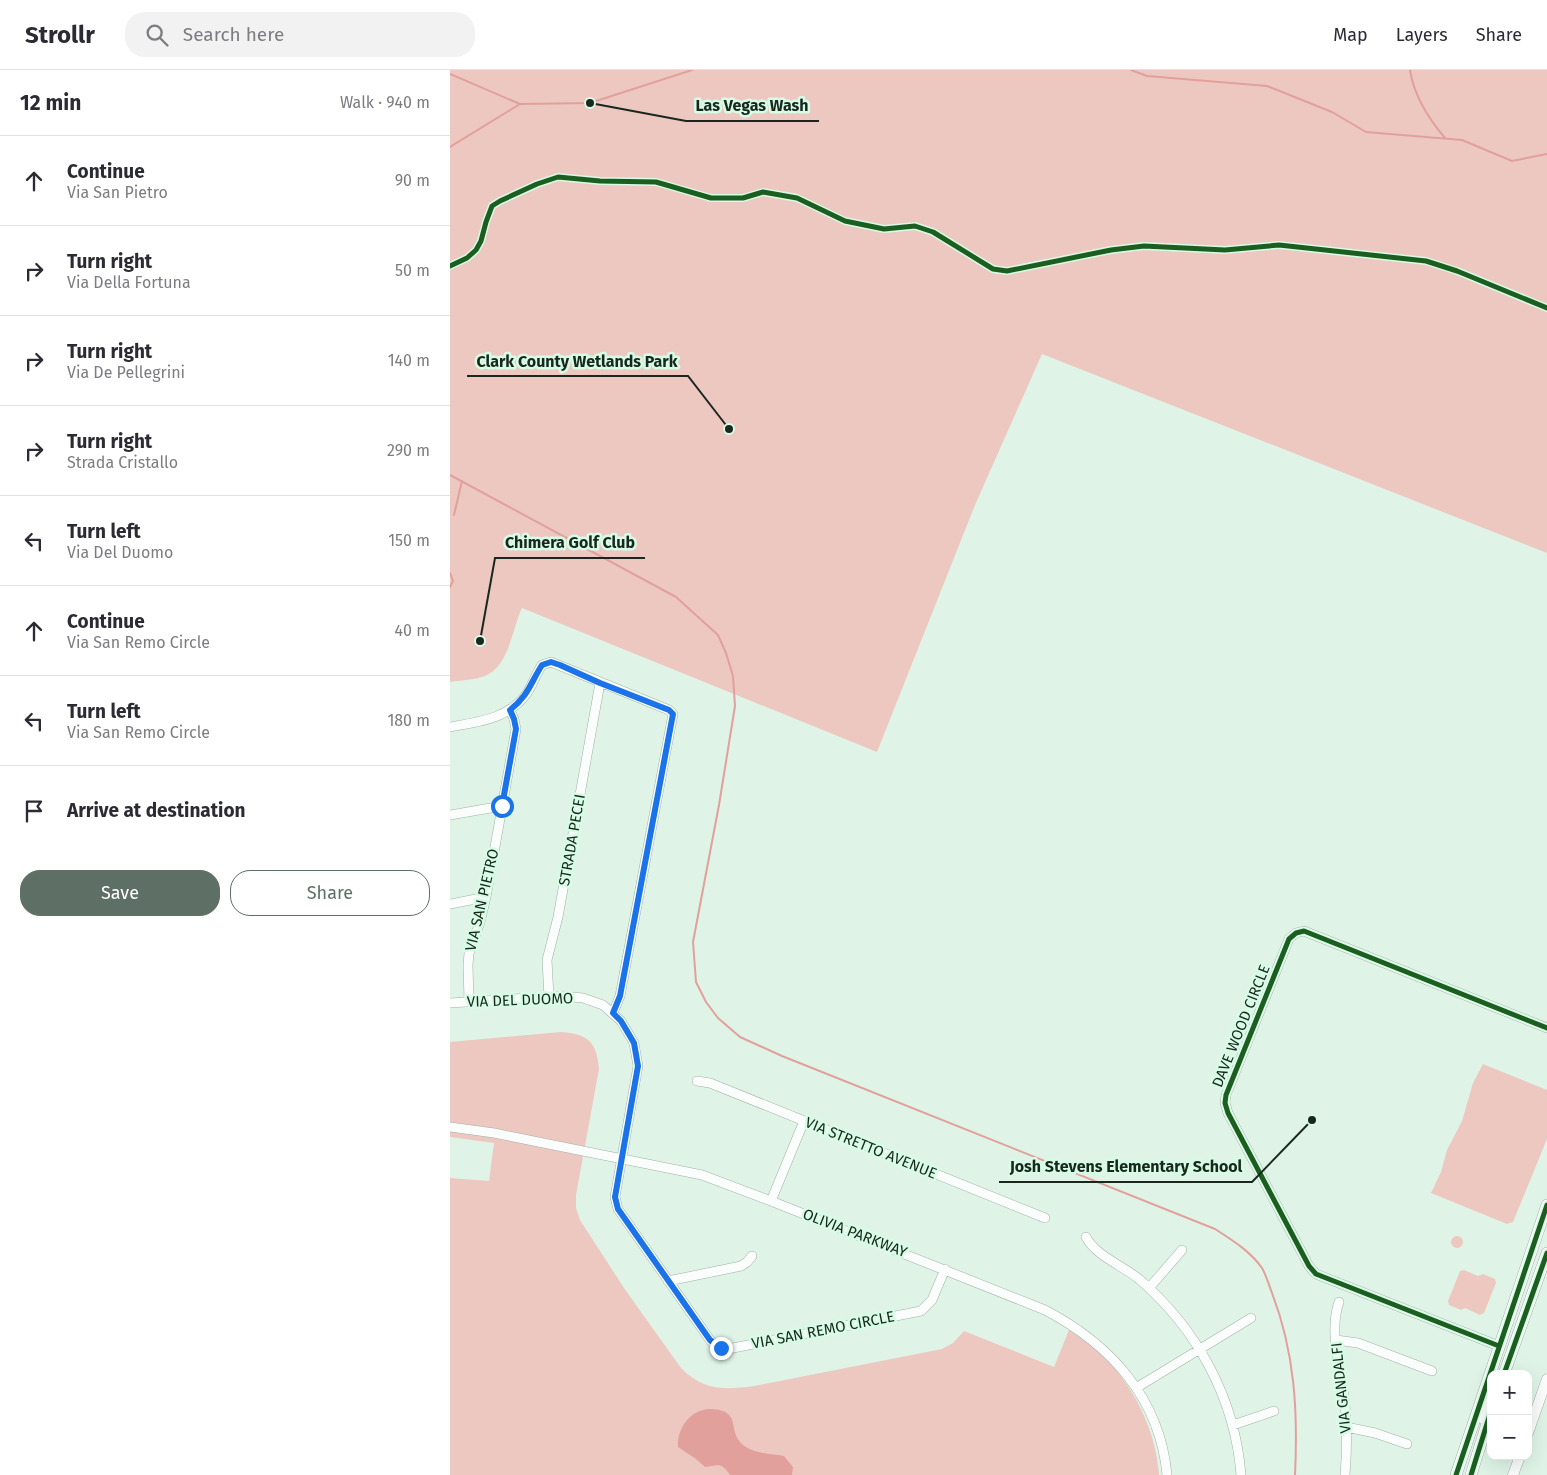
<!DOCTYPE html>
<html lang="en">
<head>
<meta charset="utf-8">
<style>
	:root { --surface:#fff; --page:#f2f2f3; --text:#2b2b33; --muted:#7c7c81; --line:#e1e1e2; --accent:#5e6f65 }
	body { margin:0; font-family:"Fira Sans",sans-serif; background:var(--page); color:var(--text) }
	.controls { position:absolute; right:15px; bottom:15px; display:grid; overflow:hidden; border-radius:10px; box-shadow:0 5px 20px #0002 }
	.controls button { width:45px; height:45px; display:grid; place-items:center; padding:0; border:0; border-bottom:1px solid var(--line); background:var(--surface); color:var(--text); font:25px sans-serif }
	.stop { position:absolute; width:15px; height:15px; margin:-11px; border:4px solid #1a73e8; border-radius:50%; background:#fff }
	.stop.end { background:#1a73e8; border-color:#fff; box-shadow:0 1px 5px #0008 }
	.list { margin:0; padding:0; list-style:none }
	h2 { display:flex; justify-content:space-between; align-items:center; height:65px; margin:0; padding:0 20px; font-size:21px }
	h2 small { font-size:16px; font-weight:400; color:var(--muted) }
	.list li { display:grid; grid-template-columns:32px 1fr auto; gap:15px; align-items:center; box-sizing:border-box; height:90px; padding:0 20px; border-top:1px solid var(--line) }
	.list b { display:block; font-size:19px; white-space:nowrap }
	.list p { margin:0; font-size:16px; white-space:nowrap; color:var(--muted) }
	.list em { font-size:16px; font-style:normal; color:var(--muted) }
	.actions { display:flex; gap:10px; padding:15px 20px }
	.actions a { flex:1; padding:11px 0; border:1px solid var(--accent); border-radius:20px; text-align:center; font-size:18px; color:var(--accent) }
	.actions .main { background:var(--accent); color:#fff }
	.icon { flex:none; width:28px; height:28px; fill:none; stroke:currentColor; stroke-width:2; stroke-linecap:round; stroke-linejoin:round }
	.map { position:relative; flex:none; width:1097px; height:1405px; overflow:hidden }
	header { display:flex; align-items:center; gap:30px; box-sizing:border-box; height:70px; padding:0 25px; background:var(--surface); border-bottom:1px solid var(--line) }
	header strong { font-size:24px }
	nav { display:flex; gap:28px; margin-inline-start:auto; font-size:18px }
	.search { width:350px; height:45px; background:var(--page); display:flex; align-items:center; gap:12px; box-sizing:border-box; padding:0 18px; border-radius:20px; color:var(--muted); font-size:19px }
	main { display:flex }
	aside { flex:1; background:var(--surface) }
	.map>svg:first-child { display:block }
</style>
</head>
<body>
<header>
<strong>Strollr</strong>
<div class="search"><svg class="icon" aria-label="search" viewBox="0 0 24 24"><circle cx="10" cy="10" r="6"/><path d="M15 15l6 6"/></svg>Search here</div>
<nav><a>Map</a><a>Layers</a><a>Share</a></nav>
</header>
<main>
<aside>
<h2>12 min<small>Walk · 940 m</small></h2>
<ul class="list">
<li><svg class="icon" aria-label="ahead" viewBox="0 0 24 24"><path d="M12 20V5M6 11l6-6 6 6"/></svg><div><b>Continue</b><p>Via San Pietro</p></div><em>90 m</em></li>
<li><svg class="icon" aria-label="right" viewBox="0 0 24 24"><path d="M7 20v-9h11M14 6l5 5-5 5"/></svg><div><b>Turn right</b><p>Via Della Fortuna</p></div><em>50 m</em></li>
<li><svg class="icon" aria-label="right" viewBox="0 0 24 24"><path d="M7 20v-9h11M14 6l5 5-5 5"/></svg><div><b>Turn right</b><p>Via De Pellegrini</p></div><em>140 m</em></li>
<li><svg class="icon" aria-label="right" viewBox="0 0 24 24"><path d="M7 20v-9h11M14 6l5 5-5 5"/></svg><div><b>Turn right</b><p>Strada Cristallo</p></div><em>290 m</em></li>
<li><svg class="icon" aria-label="left" viewBox="0 0 24 24"><path d="M17 20v-9H6M10 6l-5 5 5 5"/></svg><div><b>Turn left</b><p>Via Del Duomo</p></div><em>150 m</em></li>
<li><svg class="icon" aria-label="ahead" viewBox="0 0 24 24"><path d="M12 20V5M6 11l6-6 6 6"/></svg><div><b>Continue</b><p>Via San Remo Circle</p></div><em>40 m</em></li>
<li><svg class="icon" aria-label="left" viewBox="0 0 24 24"><path d="M17 20v-9H6M10 6l-5 5 5 5"/></svg><div><b>Turn left</b><p>Via San Remo Circle</p></div><em>180 m</em></li>
<li><svg class="icon" aria-label="arrive" viewBox="0 0 24 24"><path d="M6 21V4h12l-3 4 3 4H6"/></svg><div><b>Arrive at destination</b></div></li>
</ul>
<div class="actions"><a class="main">Save</a><a>Share</a></div>
</aside>
<div class="map">
<svg width="1097" height="1405" viewBox="0 0 1097 1405">
	<rect width="100%" height="100%" fill="#dff4e7"/>
	<!-- green -->
	<path fill="#edc8c1" d="M0,0H1097V483L592,284L525,435L427,682L72,538C63,557 60,588 42,602C31,610 13,610 0,612Z
		M111,962C137,964 147,971 149,999L126,1125V1138L130,1150L174,1218L231,1298C254,1321 274,1320 304,1316L492,1279L503,1273L514,1261L604,1297L619,1260C632,1269 647,1279 658,1291C687,1322 706,1363 709,1405H0V1108L39,1111L44,1073L0,1067V972Z
		M1033,994L1097,1020V1069L1063,1152L1057,1154L981,1123L991,1102L997,1080L1012,1051L1023,1013Z
		M1001 1172a6 6 0 1 1 12 0a6 6 0 1 1-12 0Z
		M1014,1200L1028,1206L1033,1204L1045,1209L1046,1213L1034,1243L1030,1245L1015,1238L1011,1240L999,1235L998,1231L1010,1201Z"/>
	<!-- water -->
	<path fill="#e2a09c" d="M258,1339C296,1339 274,1363 296,1377C308,1384 321,1384 334,1386L343,1397L342,1405H280C271,1391 267,1396 255,1397L246,1389L228,1377C227,1359 239,1341 258,1339Z"/>
	<g fill="none" stroke-linecap="round" stroke-linejoin="round">
		<!-- stream -->
		<path stroke="#e2a09c" stroke-width="2" d="M681,0L697,6L817,16L882,42L916,62L1012,70L1062,91L1097,84
			M960,0C964,26 978,48 995,68
			M0,4L70,34L140,33L242,0
			M0,77L70,34
			M0,405L226,527L268,565L276,583L283,606L285,636L269,735L243,872L246,912L256,932L268,948L290,967L332,986L765,1159C782,1170 800,1181 812,1198C816,1205 819,1215 822,1223C845,1283 848,1342 845,1405
			M4,445L12,411
			M0,503L3,511L0,517"/>
		<defs>
			<path id="minor" d="M0,657C28,652 59,649 77,623C83,614 86,604 92,595L101,592L219,640L223,644L170,926L163,943
				M0,745L52,736
				M0,834L36,827
				M99,927L97,890L108,847L150,613
				M19,932L18,895L19,883L30,852L36,827L66,659L64,649L60,640
				M0,933L112,926L133,928L153,935L171,951L184,973L188,996L165,1127L168,1139L260,1270L265,1275L278,1279L471,1241L482,1230L495,1199
				M247,1011L260,1013L595,1148
				M0,1057L44,1063L252,1105L321,1131L595,1240C660,1274 710,1328 717,1405
				M321,1131L354,1051
				M636,1167C645,1185 673,1196 689,1209C747,1259 785,1328 791,1405
				M218,1211L291,1196L297,1192L302,1186
				M699,1218L732,1180
				M889,1232C878,1263 892,1303 895,1335C897,1358 897,1382 895,1405
				M886,1270L908,1273L982,1301
				M1049,1276L866,1204L859,1196L778,1043L775,1033L776,1025L839,869L846,863L854,861L1097,958
				M686,1318L801,1248
				M783,1355L824,1341
				M896,1357L925,1363L957,1374"/>
			<path id="tertiary" d="M1078,1363L1097,1309
				M1063,1405L1070,1386"/>
			<path id="secondary" d="M1054,1304L1097,1183
				M1033,1348L1041,1324
				M1006,1405L1097,1135
				M1021,1405L1041,1341"/>
		</defs>
		<!-- minor casing -->
		<use href="#minor" stroke="#a1b1a7" stroke-width="10"/>
		<!-- tertiary casing -->
		<use href="#tertiary" stroke="#a1b1a7" stroke-width="11"/>
		<!-- secondary casing -->
		<use href="#secondary" stroke="#a1b1a7" stroke-width="12"/>
		<!-- minor -->
		<use href="#minor" stroke="#fafdfb" stroke-width="9"/>
		<!-- tertiary -->
		<use href="#tertiary" stroke="#fafdfb" stroke-width="10"/>
		<!-- secondary -->
		<use href="#secondary" stroke="#fafdfb" stroke-width="11"/>
		<defs>
			<path id="cycleway" d="M0,196L17,188L26,180L31,171L36,152L42,136L50,131L87,114L108,107L150,111L206,112L261,128H293L313,122L347,128L395,151L434,159L465,156L483,162L543,199L557,201L661,180L694,176L775,180L829,175L976,191L1007,201L1097,238
				M1049,1276L866,1204L859,1196L778,1043L775,1033L776,1025L839,869L846,863L854,861L1097,958
				M1054,1304L1097,1183
				M1006,1405L1097,1135
				M1021,1405L1041,1341"/>
		</defs>
		<!-- cycleway casing -->
		<use href="#cycleway" stroke="#d7fce6" stroke-width="8"/>
		<!-- cycleway -->
		<use href="#cycleway" stroke="#1b5e20" stroke-width="5"/>
	</g>
	<g fill="none" stroke-linecap="round" stroke-linejoin="round">
		<!-- route -->
		<path stroke="#1a73e8" stroke-width="6" d="M52,736L66,659L64,649L60,640C78,626 80,614 92,595L101,592L110,595L150,613L219,640L223,644L170,926L163,943L171,951L184,973L188,996L165,1127L168,1139L260,1270L271,1278"/>
	</g>
	<g text-anchor="middle" dominant-baseline="central" stroke-width="5" stroke-linejoin="round" paint-order="stroke">
		<!-- street labels -->
		<g font-size="15" fill="#19271f" stroke="#d7fce6">
			<text transform="translate(122 770) rotate(-80)">STRADA PECEI</text>
			<text transform="translate(32 830) rotate(-77)">VIA SAN PIETRO</text>
			<text transform="translate(70 930) rotate(-2)">VIA DEL DUOMO</text>
			<text transform="translate(791 956) rotate(-68)">DAVE WOOD CIRCLE</text>
			<text transform="translate(421 1078) rotate(22)">VIA STRETTO AVENUE</text>
			<text transform="translate(405 1163) rotate(21)">OLIVIA PARKWAY</text>
			<text transform="translate(373 1260) rotate(-11)">VIA SAN REMO CIRCLE</text>
			<text transform="translate(891 1318) rotate(-96)">VIA GANDALFI</text>
		</g>
	</g>
	<!-- callouts -->
	<path fill="none" stroke="#19271f" stroke-width="2" d="M140 33L236 51H369M279 359L238 306H17M30 571L45 488H195M862 1050L802 1112H549"/>
	<g fill="#19271f" stroke="#d7fce6" stroke-width="2">
		<circle cx="140" cy="33" r="5"/>
		<circle cx="279" cy="359" r="5"/>
		<circle cx="30" cy="571" r="5"/>
		<circle cx="862" cy="1050" r="5"/>
	</g>
	<g font-size="16" text-anchor="middle" font-weight="bold" fill="#19271f" stroke="#d7fce6" stroke-width="5" stroke-linejoin="round" paint-order="stroke">
		<text x="302" y="41">Las Vegas Wash</text>
		<text x="127" y="297">Clark County Wetlands Park</text>
		<text x="120" y="478">Chimera Golf Club</text>
		<text x="676" y="1102">Josh Stevens Elementary School</text>
	</g>
</svg>
<div class="controls">
<button>+</button>
<button>−</button>
</div>
<div class="stop" style="left:52px;top:736px"></div>
<div class="stop end" style="left:271px;top:1278px"></div>
</div>
</main>
</body>
</html>
